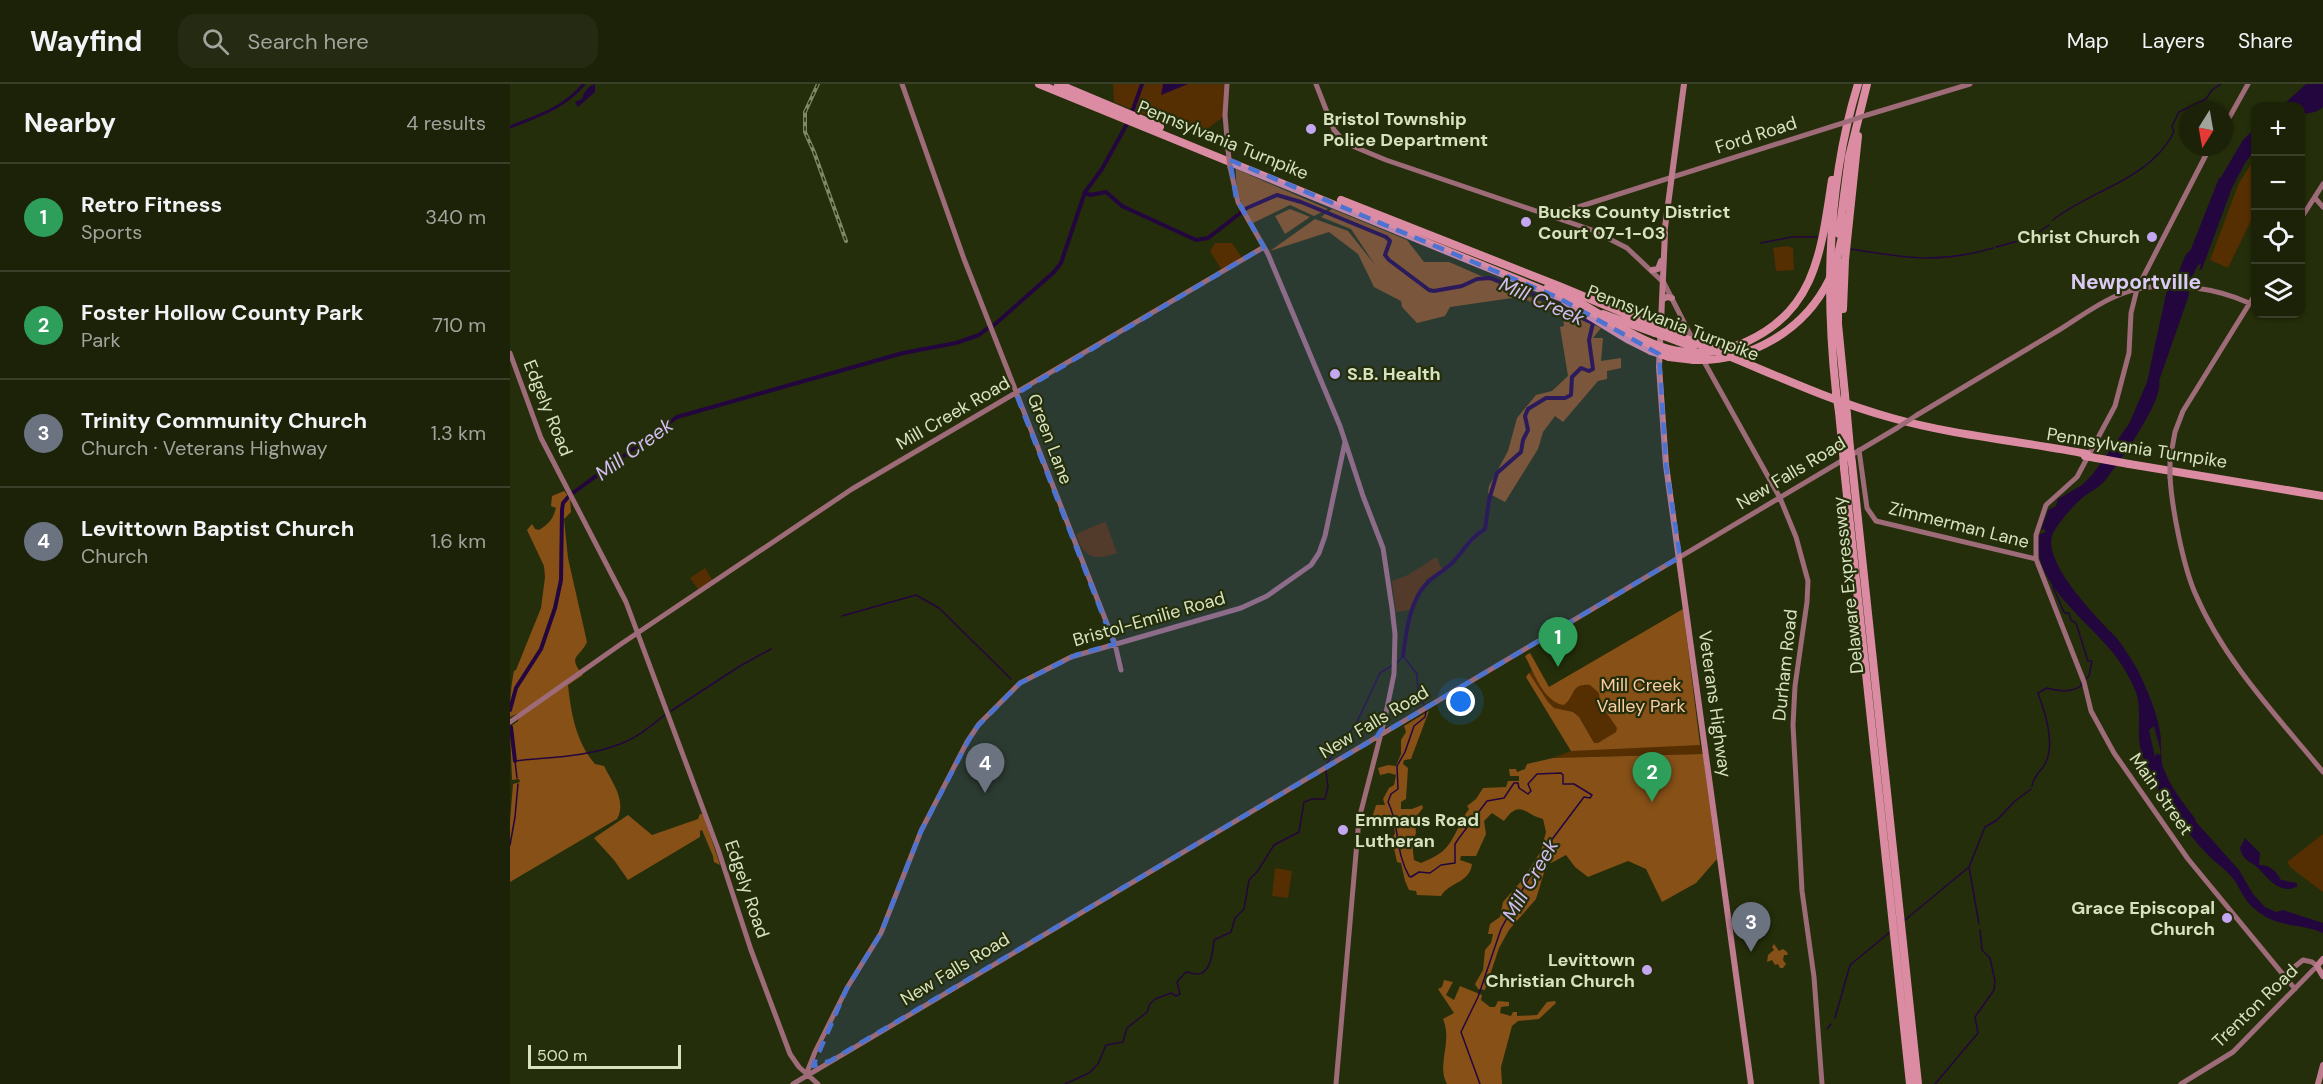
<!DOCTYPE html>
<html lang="en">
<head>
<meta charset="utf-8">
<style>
	:root { --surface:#1c2208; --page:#252a12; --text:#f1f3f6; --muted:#a0a49c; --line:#3a3f29; --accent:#d93025 }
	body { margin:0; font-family:"DM Sans",sans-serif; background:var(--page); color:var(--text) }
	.controls { position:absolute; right:18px; top:18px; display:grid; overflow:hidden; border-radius:12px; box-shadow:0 2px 4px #0004 }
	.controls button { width:54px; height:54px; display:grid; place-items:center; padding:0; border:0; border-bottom:2px solid var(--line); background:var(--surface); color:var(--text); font:30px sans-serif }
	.compass { position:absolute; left:1669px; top:18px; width:54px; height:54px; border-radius:50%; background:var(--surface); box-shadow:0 2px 4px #0004; rotate:191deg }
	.scale { position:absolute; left:18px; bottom:15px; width:153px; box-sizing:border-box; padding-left:6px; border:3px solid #d7e2c0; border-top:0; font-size:16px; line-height:21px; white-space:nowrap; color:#d7e2c0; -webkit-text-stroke:4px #252e0a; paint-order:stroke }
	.you { position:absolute; left:951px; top:618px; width:21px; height:21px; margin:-15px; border:4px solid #fff; border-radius:50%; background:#1a73e8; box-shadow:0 0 0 9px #1a73e833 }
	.badge { display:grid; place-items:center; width:39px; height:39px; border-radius:50%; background:var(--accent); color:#fff; font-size:20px; font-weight:700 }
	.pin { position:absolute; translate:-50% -50px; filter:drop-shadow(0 2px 3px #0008) }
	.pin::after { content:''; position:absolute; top:32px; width:21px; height:18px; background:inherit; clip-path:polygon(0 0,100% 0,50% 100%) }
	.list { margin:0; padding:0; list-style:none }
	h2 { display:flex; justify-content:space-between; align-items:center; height:78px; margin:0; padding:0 24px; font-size:26px }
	h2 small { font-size:20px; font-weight:400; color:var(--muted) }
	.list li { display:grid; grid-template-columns:39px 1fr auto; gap:18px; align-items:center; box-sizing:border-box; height:108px; padding:0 24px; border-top:2px solid var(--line) }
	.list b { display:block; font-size:22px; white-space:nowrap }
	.list p { margin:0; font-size:20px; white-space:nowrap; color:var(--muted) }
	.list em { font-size:20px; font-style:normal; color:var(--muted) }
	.icon { flex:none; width:33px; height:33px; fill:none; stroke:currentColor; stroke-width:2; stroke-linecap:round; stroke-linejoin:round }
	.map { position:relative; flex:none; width:1813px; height:1000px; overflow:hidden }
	header { display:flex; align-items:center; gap:36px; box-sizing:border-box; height:84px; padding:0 30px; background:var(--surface); border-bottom:2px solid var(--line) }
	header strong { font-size:28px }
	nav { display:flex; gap:33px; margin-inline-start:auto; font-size:21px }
	.search { width:420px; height:54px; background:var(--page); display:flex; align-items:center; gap:15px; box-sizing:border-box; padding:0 21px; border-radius:18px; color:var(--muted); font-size:22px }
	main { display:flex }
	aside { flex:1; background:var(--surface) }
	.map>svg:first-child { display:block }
</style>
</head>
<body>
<header>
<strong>Wayfind</strong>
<div class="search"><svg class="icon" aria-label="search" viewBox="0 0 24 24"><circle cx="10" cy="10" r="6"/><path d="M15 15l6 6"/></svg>Search here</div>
<nav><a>Map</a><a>Layers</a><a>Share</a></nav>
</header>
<main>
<aside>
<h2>Nearby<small>4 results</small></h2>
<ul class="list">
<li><span class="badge" style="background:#2e9e5b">1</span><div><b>Retro Fitness</b><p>Sports</p></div><em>340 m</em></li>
<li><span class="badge" style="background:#2e9e5b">2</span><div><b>Foster Hollow County Park</b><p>Park</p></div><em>710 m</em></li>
<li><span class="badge" style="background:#6b7280">3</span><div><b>Trinity Community Church</b><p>Church · Veterans Highway</p></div><em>1.3 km</em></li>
<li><span class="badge" style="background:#6b7280">4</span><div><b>Levittown Baptist Church</b><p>Church</p></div><em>1.6 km</em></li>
</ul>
</aside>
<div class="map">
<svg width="1813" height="1000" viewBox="0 0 1813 1000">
	<rect width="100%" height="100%" fill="#252e0a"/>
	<!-- green -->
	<path fill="#552e02" d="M603,0H715L713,33L688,52L604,18Z
		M1745,74V128L1718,184L1700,176L1729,99Z
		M705,159H722L731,172L730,175L711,185L700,167Z
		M1277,162L1283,164L1284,186L1266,187L1263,164Z
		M594,438L596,439L607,469C585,477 573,474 566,450Z
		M926,473L933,487L917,495L899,526L886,528L882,497L898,491Z
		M195,484L203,497L189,506L180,494Z
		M1173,525L1190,661L1193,670L1043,674L1061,667L1016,593L1022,586L1015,572L1020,569L1039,603Z
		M1813,750V808L1781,784L1777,778Z
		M765,784L782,787L778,814L762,812Z"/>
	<!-- forest -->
	<path fill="#865017" d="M726,85L818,125L804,132L780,121L743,139C731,122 725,106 726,85Z
		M780,125L800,133L775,150L765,132Z
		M822,125L897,156L914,178H939L1091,244L1083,254H1093L1091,277L1111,274V284L1097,287V295L1088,297L1053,338L1045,332L1033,348L1028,365L995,418L978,409L979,402L998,367L1007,334L1026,311L1042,307L1058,292L1050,243L1054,242L1053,232L1048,228L1009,213L940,223L935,232L907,239L892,223L891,217L864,203L848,170L819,148L760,167L805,135L838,147L865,181L841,145L811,133Z
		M54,407L60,414L61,428L54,435L58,474L77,558C69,575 57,571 73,591L58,601C61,629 66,658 85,680L94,682C102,698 117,717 107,735L0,798V737L3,700L10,698L9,695L2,696L0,643L8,637L11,628L0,633C0,616 1,601 4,587L6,586L31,524L35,493L34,482L17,446L22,440L25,445L29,446C39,440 43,435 46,424L41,422L42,412Z
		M1173,525L1190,661L1061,667L1016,593L1019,589L1038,618L1044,624L1063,628L1069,633L1084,659H1088L1106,648L1107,644L1090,619L1089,609L1080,601C1060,599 1066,612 1054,621C1033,618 1024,588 1015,572L1020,569L1039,603Z
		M919,627L901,675L894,676L893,680L898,684L896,715L891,718V725H902L912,721L913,724L905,734L906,749L902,759L904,776L911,779C918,776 927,772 933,767C945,756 949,738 959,725L957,722L966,715L973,704L996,703L998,697H1009V692H1000L999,685H1006L1007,688L1015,685L1017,680L1043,674L1193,670L1207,775L1186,799L1152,818L1136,785L1118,777L1078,793L1065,783L1056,771L1041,779L1038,776L1026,815L999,846L989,864L975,906L968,905L965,900L973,886L975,866L981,859L983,850H978L980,840L990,833L993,818L1014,794L1031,767L1036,748L1033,735C1014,730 1010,715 994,737L982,729L974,737L976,750L966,772H951L950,776L962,780C960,799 939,798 931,812L907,811L906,807L899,806L895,797L891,779L887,778L882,755L885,749L883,736L874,732L870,737L862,734L866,721H875L873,715L879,704L884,701L886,691L879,689L870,691L868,684L878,681L886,682L891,670V656L896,648L894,642Z
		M190,730H193L210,781L204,778L203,772L192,746L190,747V753L118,796L104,776L84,754L118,731L142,751L188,735Z
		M1264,860L1269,867L1273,865L1277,868L1278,871H1274L1273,876L1276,880L1273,884H1270L1268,880L1265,881L1262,876L1257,878L1258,871L1264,866L1262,863Z
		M934,896L943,898L936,911L944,916L950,902L972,911L971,916L980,923H985L988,917L999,918V922L991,923L990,929L1001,932L1003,928H1007V932L1027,931L1037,918L1045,917L1046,919L1029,935L1008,937L1002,942L991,983L992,1000H937C926,981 943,958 933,935L944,929L928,905L932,903Z"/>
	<!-- water -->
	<path fill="#24063f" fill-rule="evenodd" d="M85,0V8L68,23L65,18L72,15C74,8 78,2 85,0Z
		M653,0H678L651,11Z
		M1796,0H1813V23C1806,30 1799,28 1791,31L1790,22H1772Z
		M1745,44V66L1735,79L1722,104L1692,185L1689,187L1691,180L1688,181L1678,201L1679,211L1649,297C1654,316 1610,377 1597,394C1592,402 1583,406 1576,411C1566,418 1545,442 1542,452C1534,480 1587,534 1605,552C1612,560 1617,569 1623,578C1632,592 1648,630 1650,648C1652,659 1650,673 1653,683C1660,702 1672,718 1684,733L1686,738L1729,786L1743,810L1755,823L1766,828L1773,826L1813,839V849C1794,840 1770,843 1753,831C1736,820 1734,812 1725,797C1718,787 1707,780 1699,772C1671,743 1646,708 1632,670C1626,653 1631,633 1628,616C1626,605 1619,593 1613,583C1592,545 1516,500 1530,450L1536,448L1534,445L1531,446L1538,426L1546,422L1548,415L1572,401L1582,391L1619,340L1637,298L1656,210L1662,196L1668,190L1675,172L1681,165L1709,94L1711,93L1733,56ZM1644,642L1651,669L1649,671L1647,669L1645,673L1639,646Z
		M1735,754L1750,769L1749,781C1760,781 1766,787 1771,796L1787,799V803C1784,803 1782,805 1779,805C1765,805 1756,792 1748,784C1740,777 1732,776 1730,764Z"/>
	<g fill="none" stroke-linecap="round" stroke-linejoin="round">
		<!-- stream -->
		<path stroke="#24063f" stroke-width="1.5" d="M1543,136C1580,106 1640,96 1664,48L1662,42L1669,28L1696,15L1702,6L1711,0
			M1526,150L1539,141
			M1251,159L1282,153H1307
			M1486,163L1523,153
			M1341,165C1394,174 1430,180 1483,164
			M1544,500L1543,503L1553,526L1555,529H1559L1561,536L1566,539L1578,577H1582L1579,592L1576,595
			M332,532L406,511L429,524L501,595
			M887,579L893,572L907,590L908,608L915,623
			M161,627L230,582L261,565
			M916,627L915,633L904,642L895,668L887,682L888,705L881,710L878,718C890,741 885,768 899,792L901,793L909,788L920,789L931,781L945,779V760L949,754L977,717L994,714L1004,699H1008L1009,704L1018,710L1021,707L1018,700L1027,690L1051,689L1053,691V700H1064L1082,711L1080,714L1074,713L1034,766L991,845L968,913L951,948L970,1000
			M817,679L846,640L870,589L883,581
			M7,694L5,677C40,673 77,673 110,660C127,654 142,641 156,630
			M1522,702C1523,692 1532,687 1536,678C1545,658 1535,628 1528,609L1537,604C1550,608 1562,609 1572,601L1571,599
			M0,761L5,733L8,700
			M1395,836L1459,783
			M1469,840L1459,783L1475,743L1487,736L1504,718L1521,705
			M1325,934L1340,881L1380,848
			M1317,945L1321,940
			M555,1000L579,989L588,980L596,961L613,958L617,944L637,928L640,920L645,915L661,909L666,912L670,910L667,898L676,888C680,888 683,890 686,890C701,892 703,866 704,856L721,848L725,834L734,825L739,796L747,788L764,761L789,748L794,718L802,715H815L818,703L816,687
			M1425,1000L1468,949L1465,933L1484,906L1485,897L1480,874L1472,866L1470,846"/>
		<!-- canal -->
		<path stroke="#24063f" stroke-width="3" d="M0,43C28,32 54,24 74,0"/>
		<!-- river -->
		<path stroke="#24063f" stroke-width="4" d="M621,31L632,0
			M575,108L580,111L596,108L612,122L686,156L698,154L737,124L767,111L791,118L876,153L880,157L875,171L879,176L919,206L924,207L952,202L967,195L980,194L1051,221L1060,229L1083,239L1079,256L1083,285L1079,287L1071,284L1062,293L1061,311L1055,314H1036L1018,325L1015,332L1018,346L1013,356L1011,368L987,389L979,416L975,445C960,454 955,465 943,478C936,486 926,490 918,498C900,515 896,548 893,572
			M483,242L544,188L551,179L575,108L592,85L618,38
			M0,626L6,604L31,565L45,524L51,496L52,426L53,419L60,411L167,333L393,269L446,259L469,251L478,244
			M1,643L5,677"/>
		<!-- secondary -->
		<path stroke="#9e6b78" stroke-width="5" d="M392,0L454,175L605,560L611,586
			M717,0L715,31L718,66
			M806,0L824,46L831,54L840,61L876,76L1082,146L1117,164L1154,199L1184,258
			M1357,31L1460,0
			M1714,43L1738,0
			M720,83L728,118L758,170L830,342L853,412L873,464L882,524L885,550L884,590L875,634L849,735L826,1000
			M1805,114L1813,123
			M1043,131L1333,39
			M1790,136L1813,100
			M0,269L31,354L116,518L208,765L241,866L280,970L289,983L308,1000
			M1192,274L1270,414L1286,453L1298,497L1297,518L1285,602L1283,641L1292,807L1304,893L1312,1000
			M1407,331C1454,303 1502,274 1549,246C1573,231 1599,211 1627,205C1663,198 1706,204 1739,219
			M1349,366L1357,424L1366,437L1526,475V451L1536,421L1567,393L1605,322L1619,269L1621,229L1627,205L1700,63
			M1660,376L1665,348L1673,327L1746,209
			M1660,393C1662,425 1673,481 1685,509C1714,577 1767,632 1813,688
			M1526,475L1574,598L1581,627L1604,669L1678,775L1785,905
			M0,638L111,560L342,405L754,163
			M296,991L305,968L337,904L371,849L411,747L457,658L469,640L510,599L561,573L731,524L757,512L801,481L809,469L815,452L835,358
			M283,1000L1387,344
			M1671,1000L1723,968L1807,882L1802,878L1793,876L1773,892"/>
		<!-- primary -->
		<path stroke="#be7c8e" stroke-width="6" d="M1155,149L1149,283L1156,381L1241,1000
			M1154,151L1174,0
			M1142,186L1148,185L1151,177
			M1153,215L1157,213L1162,214
			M1813,875L1807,882L1813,892
			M1808,1000L1813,981"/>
		<!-- highway -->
		<path stroke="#db8ca2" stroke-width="8" d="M529,0L1062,218
			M548,0L650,43
			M831,116L1049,202L1145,242
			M1329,150L1339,73L1357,0
			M1328,178V240L1335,311
			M1055,217L1119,256L1141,267
			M1333,225L1335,176L1348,52
			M1093,230L1145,249
			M1155,246L1179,256
			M1154,252L1183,263
			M1236,258C1307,226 1311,165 1322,96
			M1189,260C1253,285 1316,316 1382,334C1446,352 1512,357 1577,370
			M1159,273L1184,276
			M1326,308C1315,205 1317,100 1348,0
			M1329,328L1333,368
			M1337,331L1340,364
			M1342,379L1408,1000
			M1619,380L1813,412
			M1334,384L1400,1000"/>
		<defs>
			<path id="rail" d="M308,0L295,28V48L304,68L336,157"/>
		</defs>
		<!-- rail casing -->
		<use href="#rail" stroke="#7e8865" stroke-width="4"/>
		<!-- rail -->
		<use href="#rail" stroke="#252e0a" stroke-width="1.5" stroke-dasharray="4.5" stroke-linecap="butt"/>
		<!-- secondary-bridge -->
		<path stroke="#9e6b78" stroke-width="5" d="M1333,39L1357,31
			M718,66L720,83
			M1387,344L1407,331
			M1660,393V376"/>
		<!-- highway-bridge -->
		<path stroke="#db8ca2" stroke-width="8" d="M1038,203C1110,232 1149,293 1236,258
			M1145,242L1155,246
			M1145,249L1154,252
			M1179,256L1189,260
			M1141,267L1159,273
			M1184,276C1239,278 1294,247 1319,196C1328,176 1332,155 1335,134
			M1326,308L1329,328
			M1335,311L1337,331
			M1340,364L1342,379
			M1333,368L1334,384
			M1575,372L1619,380"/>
	</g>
	<!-- marked area -->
	<path fill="#4c73d2" fill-opacity="0.2" stroke="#4c73d2" stroke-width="4.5" stroke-dasharray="12 8" stroke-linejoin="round" d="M720,76L1047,213L1149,270L1156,381L1170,473L882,644L873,643L866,654L320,977L303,982L337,904L371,849L411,747L464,646L510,599L566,571L604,560L506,310L754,163L726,114Z"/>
	<!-- markers -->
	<g fill="#c4a7f1" stroke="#252e0a" stroke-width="2">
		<circle cx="801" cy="45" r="6"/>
		<circle cx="1016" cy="138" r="6"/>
		<circle cx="1642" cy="153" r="6"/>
		<circle cx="825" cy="290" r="6"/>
		<circle cx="833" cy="746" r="6"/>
		<circle cx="1717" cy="834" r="6"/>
		<circle cx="1137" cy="886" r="6"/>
	</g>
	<g text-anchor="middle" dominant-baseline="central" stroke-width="4.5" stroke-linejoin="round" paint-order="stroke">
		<!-- poi labels -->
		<g font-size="18" font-weight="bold" fill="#d7e2c0" stroke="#252e0a" text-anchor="start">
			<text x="813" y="35">Bristol Township<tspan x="813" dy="21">Police Department</tspan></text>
			<text x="1028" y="128">Bucks County District<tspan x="1028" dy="21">Court 07-1-03</tspan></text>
			<text x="1630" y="153" text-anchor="end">Christ Church</text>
			<text x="837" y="290">S.B. Health</text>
			<text x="845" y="736">Emmaus Road<tspan x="845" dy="21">Lutheran</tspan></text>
			<text x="1705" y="824" text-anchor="end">Grace Episcopal<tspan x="1705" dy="21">Church</tspan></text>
			<text x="1125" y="876" text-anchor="end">Levittown<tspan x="1125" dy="21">Christian Church</tspan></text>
		</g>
		<!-- street labels -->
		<g font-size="18" fill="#d7e2c0" stroke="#252e0a">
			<text transform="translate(1246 51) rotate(-18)">Ford Road</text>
			<text transform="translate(713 56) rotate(22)">Pennsylvania Turnpike</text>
			<text transform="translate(1163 239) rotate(21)">Pennsylvania Turnpike</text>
			<text transform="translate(38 324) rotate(68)">Edgely Road</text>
			<text transform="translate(443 329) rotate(-30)">Mill Creek Road</text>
			<text transform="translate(540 355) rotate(69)">Green Lane</text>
			<text transform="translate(1627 364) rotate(9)">Pennsylvania Turnpike</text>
			<text transform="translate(1281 389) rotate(-31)">New Falls Road</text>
			<text transform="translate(1449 441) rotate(14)">Zimmerman Lane</text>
			<text transform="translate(1338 501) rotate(-96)">Delaware Expressway</text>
			<text transform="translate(639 535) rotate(-16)">Bristol-Emilie Road</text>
			<text transform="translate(1275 581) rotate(-84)">Durham Road</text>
			<text transform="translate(1205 620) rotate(82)">Veterans Highway</text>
			<text transform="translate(864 638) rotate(-31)">New Falls Road</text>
			<text transform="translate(1651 710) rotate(55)">Main Street</text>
			<text transform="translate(237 805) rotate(71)">Edgely Road</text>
			<text transform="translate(445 885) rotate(-31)">New Falls Road</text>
			<text transform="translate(1745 922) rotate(-44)">Trenton Road</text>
		</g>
		<!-- park labels -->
		<g font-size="18" fill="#fdcda3" stroke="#252e0a">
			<text x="1131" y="601">Mill Creek<tspan x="1131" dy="21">Valley Park</tspan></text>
		</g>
		<!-- water labels -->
		<g font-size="20" font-style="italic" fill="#d1bcf2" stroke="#252e0a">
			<text transform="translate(1032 217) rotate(24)">Mill Creek</text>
			<text transform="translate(124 365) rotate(-36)">Mill Creek</text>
			<text transform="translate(1020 796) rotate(-60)">Mill Creek</text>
		</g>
		<!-- quarter labels -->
		<g font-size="21" font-weight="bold" fill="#dacaf5" stroke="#252e0a">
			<text x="1626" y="198">Newportville</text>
		</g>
	</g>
</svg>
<div class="controls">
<button>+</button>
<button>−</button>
<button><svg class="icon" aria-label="locate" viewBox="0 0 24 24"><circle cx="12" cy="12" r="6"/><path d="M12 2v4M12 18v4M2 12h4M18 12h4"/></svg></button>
<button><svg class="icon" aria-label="layers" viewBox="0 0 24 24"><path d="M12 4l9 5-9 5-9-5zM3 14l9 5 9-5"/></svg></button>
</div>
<svg class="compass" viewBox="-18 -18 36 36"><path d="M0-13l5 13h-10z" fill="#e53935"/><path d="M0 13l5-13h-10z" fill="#a0a49c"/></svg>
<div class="scale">500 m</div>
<div class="you"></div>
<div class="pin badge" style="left:1048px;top:583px;background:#2e9e5b">1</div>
<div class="pin badge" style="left:1142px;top:718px;background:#2e9e5b">2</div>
<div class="pin badge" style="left:1241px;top:868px;background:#6b7280">3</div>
<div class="pin badge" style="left:475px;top:709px;background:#6b7280">4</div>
</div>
</main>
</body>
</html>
